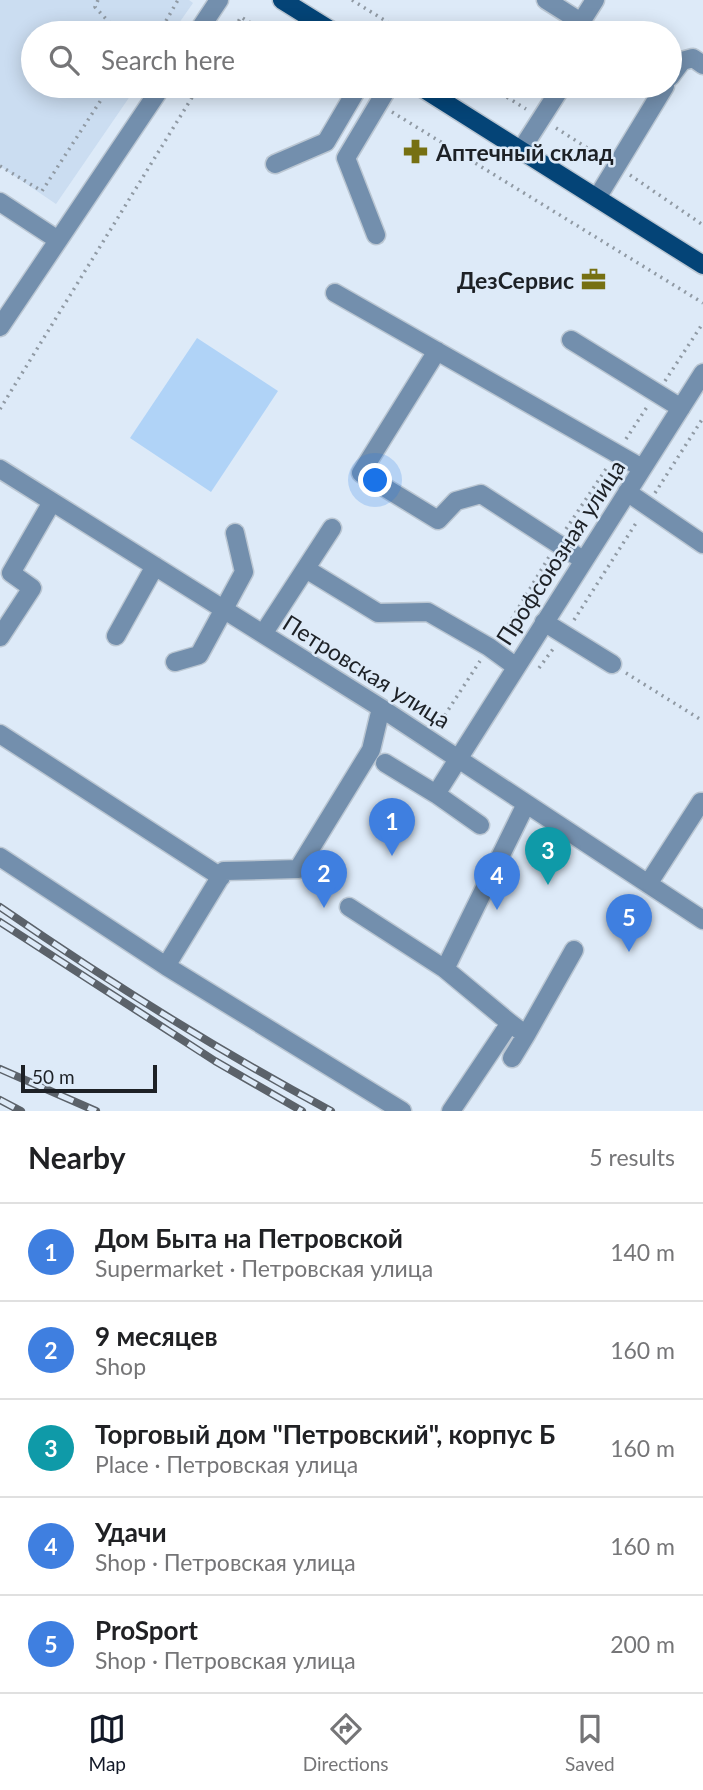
<!DOCTYPE html>
<html lang="en">
<head>
<meta charset="utf-8">
<style>
	:root { --surface:#fff; --page:#f6f6f6; --text:#202124; --muted:#757577; --line:#e0e0e0; --accent:#111827 }
	body { margin:0; font-family:Lato,sans-serif; background:var(--page); color:var(--text) }
	.scale { position:absolute; left:21px; bottom:18px; width:136px; box-sizing:border-box; padding-left:7px; border:4px solid #1d2126; border-top:0; font-size:19px; line-height:24px; white-space:nowrap; color:#1d2126; -webkit-text-stroke:5px #ddeaf8; paint-order:stroke }
	.you { position:absolute; left:376px; top:481px; width:24px; height:24px; margin:-18px; border:5px solid #fff; border-radius:50%; background:#1a73e8; box-shadow:0 0 0 10px #1a73e833 }
	.badge { display:grid; place-items:center; width:46px; height:46px; border-radius:50%; background:var(--accent); color:#fff; font-size:23px; font-weight:700 }
	.pin { position:absolute; translate:-50% -58px; filter:drop-shadow(0 2px 4px #0008) }
	.pin::after { content:''; position:absolute; top:37px; width:24px; height:21px; background:inherit; clip-path:polygon(0 0,100% 0,50% 100%) }
	.list { margin:0; padding:0; list-style:none }
	h2 { display:flex; justify-content:space-between; align-items:center; height:91px; margin:0; padding:0 28px; font-size:30px }
	h2 small { font-size:23px; font-weight:400; color:var(--muted) }
	.list li { display:grid; grid-template-columns:46px 1fr auto; gap:21px; align-items:center; box-sizing:border-box; height:98px; padding:0 28px; border-top:2px solid var(--line) }
	.list b { display:block; font-size:26px; white-space:nowrap }
	.list p { margin:0; font-size:23px; white-space:nowrap; color:var(--muted) }
	.list em { font-size:23px; font-style:normal; color:var(--muted) }
	.icon { flex:none; width:38px; height:38px; fill:none; stroke:currentColor; stroke-width:2; stroke-linecap:round; stroke-linejoin:round }
	.map { position:relative; flex:none; width:703px; height:1111px; overflow:hidden }
	.search { position:absolute; background:var(--surface); box-shadow:0 4px 18px #0003; left:21px; right:21px; top:21px; height:77px; display:flex; align-items:center; gap:18px; box-sizing:border-box; padding:0 24px; border-radius:38px; color:var(--muted); font-size:26px }
	.sheet { height:581px; background:var(--surface) }
	nav { display:flex; justify-content:space-around; align-items:center; box-sizing:border-box; height:98px; border-top:2px solid var(--line); background:var(--surface); font-size:19px; color:var(--muted) }
	nav a { display:grid; justify-items:center; gap:4px }
	nav .on { color:var(--accent) }
	.map>svg:first-child { display:block }
</style>
</head>
<body>
<div class="map">
<svg width="703" height="1111" viewBox="0 0 703 1111">
	<rect width="100%" height="100%" fill="#ddeaf8"/>
	<!-- built -->
	<path fill="#cbddf1" d="M0,0H189L193,3L172,33H33V86H137L56,204L0,166Z"/>
	<!-- green -->
	<path fill="#b0d3f7" d="M197,338L278,391L211,492L130,438Z"/>
	<g fill="none" stroke-linecap="round" stroke-linejoin="round">
		<defs>
			<path id="minor" d="M546,0L581,22
				M197,33L219,0
				M574,33L595,0
				M670,77L682,61L693,58L703,65
				M521,150L562,86
				M275,164L326,142L359,86
				M597,198L665,86
				M0,202L58,240
				M376,235L346,158L389,86
				M335,293L642,468
				M0,327L162,86
				M571,340L681,408
				M437,351L361,473L438,520L456,501L481,494L583,560
				M0,469L381,708L703,920
				M627,492L703,544
				M306,569L378,613L428,612L489,647L515,666
				M544,622L612,664
				M263,634L332,528
				M116,636L155,566
				M0,637L32,588L11,573L52,502
				M175,662L199,655L244,572L235,533
				M0,734L221,877
				M385,763L436,794L703,373
				M436,794L480,825
				M0,857L166,966L224,871L298,869L371,750L381,708
				M648,884L701,802H703
				M349,907L445,969L526,804
				M166,966L402,1111
				M445,969L510,1023L451,1111
				M510,1023L526,1035L574,950
				M512,1058L526,1035"/>
			<path id="major" d="M282,0L335,33
				M419,86L703,265"/>
		</defs>
		<!-- minor casing -->
		<use href="#minor" stroke="#bac6d2" stroke-width="21"/>
		<!-- major casing -->
		<use href="#major" stroke="#bac6d2" stroke-width="21"/>
		<!-- path -->
		<path stroke="#909aa4" stroke-width="3.5" stroke-dasharray="2 5" stroke-linecap="butt" d="M98,0L95,7L119,33
			M352,0L405,33
			M159,33L178,0
			M231,33L241,17L267,33
			M489,86L526,109
			M392,112L703,303
			M556,128L603,158
			M0,166L42,191L110,86
			M630,175L703,225
			M665,381L703,323
			M0,409L199,86
			M626,439L647,407
			M655,493L703,418
			M566,529L606,469
			M574,620L638,520
			M501,637L549,557
			M539,668L553,649
			M626,673L703,721
			M447,725L441,721L480,661"/>
		<!-- minor -->
		<use href="#minor" stroke="#738fad" stroke-width="18"/>
		<!-- major -->
		<use href="#major" stroke="#044477" stroke-width="18"/>
		<defs>
			<path id="rail" d="M0,907C106,980 217,1050 331,1111
				M0,922L215,1061L302,1111
				M0,1069L96,1111
				M0,1100L21,1111"/>
		</defs>
		<!-- rail casing -->
		<use href="#rail" stroke="#5b626a" stroke-width="8"/>
		<!-- rail -->
		<use href="#rail" stroke="#ddeaf8" stroke-width="5" stroke-dasharray="16" stroke-linecap="butt"/>
	</g>
	<!-- icons -->
	<defs>
		<symbol id="pharmacy-bare" viewBox="-9 -9 18 18"><path d="M-2-6h4v4h4v4h-4v4h-4v-4h-4v-4h4Z" fill="#767012" stroke="#ddeaf8" stroke-width="2.5" paint-order="stroke"/></symbol>
		<symbol id="office-bare" viewBox="-9 -9 18 18"><path d="M-6-3h4V-5.5h4V-3h4V5H-6ZM-1-4.5V-3h2v-1.5ZM-6 0V1H6V0Z" fill="#767012" stroke="#ddeaf8" stroke-width="2.5" paint-order="stroke"/></symbol>
	</defs>
	<g fill-rule="evenodd">
		<use href="#pharmacy-bare" x="398" y="134" width="35" height="35"/>
		<use href="#office-bare" x="576" y="262" width="35" height="35"/>
	</g>
	<g text-anchor="middle" dominant-baseline="central" stroke-width="5" stroke-linejoin="round" paint-order="stroke">
		<!-- poi labels -->
		<g font-size="23" font-weight="bold" fill="#1d2126" stroke="#ddeaf8" text-anchor="start">
			<text x="436" y="152">Аптечный склад</text>
			<text x="574" y="280" text-anchor="end">ДезСервис</text>
		</g>
		<!-- street labels -->
		<g font-size="23" fill="#1d2126" stroke="#ddeaf8">
			<text transform="translate(560 552) rotate(-57)">Профсоюзная улица</text>
			<text transform="translate(367 671) rotate(32)">Петровская улица</text>
		</g>
	</g>
</svg>
<div class="scale">50 m</div>
<div class="you"></div>
<div class="pin badge" style="left:392px;top:856px;background:#3f7fe0">1</div>
<div class="pin badge" style="left:324px;top:908px;background:#3f7fe0">2</div>
<div class="pin badge" style="left:548px;top:885px;background:#0f9aa8">3</div>
<div class="pin badge" style="left:497px;top:910px;background:#3f7fe0">4</div>
<div class="pin badge" style="left:629px;top:952px;background:#3f7fe0">5</div>
<div class="search"><svg class="icon" aria-label="search" viewBox="0 0 24 24"><circle cx="10" cy="10" r="6"/><path d="M15 15l6 6"/></svg>Search here</div>
</div>
<section class="sheet">
<h2>Nearby<small>5 results</small></h2>
<ul class="list">
<li><span class="badge" style="background:#3f7fe0">1</span><div><b>Дом Быта на Петровской</b><p>Supermarket · Петровская улица</p></div><em>140 m</em></li>
<li><span class="badge" style="background:#3f7fe0">2</span><div><b>9 месяцев</b><p>Shop</p></div><em>160 m</em></li>
<li><span class="badge" style="background:#0f9aa8">3</span><div><b>Торговый дом &quot;Петровский&quot;, корпус Б</b><p>Place · Петровская улица</p></div><em>160 m</em></li>
<li><span class="badge" style="background:#3f7fe0">4</span><div><b>Удачи</b><p>Shop · Петровская улица</p></div><em>160 m</em></li>
<li><span class="badge" style="background:#3f7fe0">5</span><div><b>ProSport</b><p>Shop · Петровская улица</p></div><em>200 m</em></li>
</ul>
</section>
<nav>
<a class="on"><svg class="icon" aria-label="map" viewBox="0 0 24 24"><path d="M3 6l6-2 6 2 6-2v14l-6 2-6-2-6 2zM9 4v14M15 6v14"/></svg>Map</a>
<a><svg class="icon" aria-label="directions" viewBox="0 0 24 24"><path d="M12 3l9 9-9 9-9-9zM9 14v-3h6M13 9l2 2-2 2"/></svg>Directions</a>
<a><svg class="icon" aria-label="saved" viewBox="0 0 24 24"><path d="M7 4h10v16l-5-4-5 4z"/></svg>Saved</a>
</nav>
</body>
</html>
